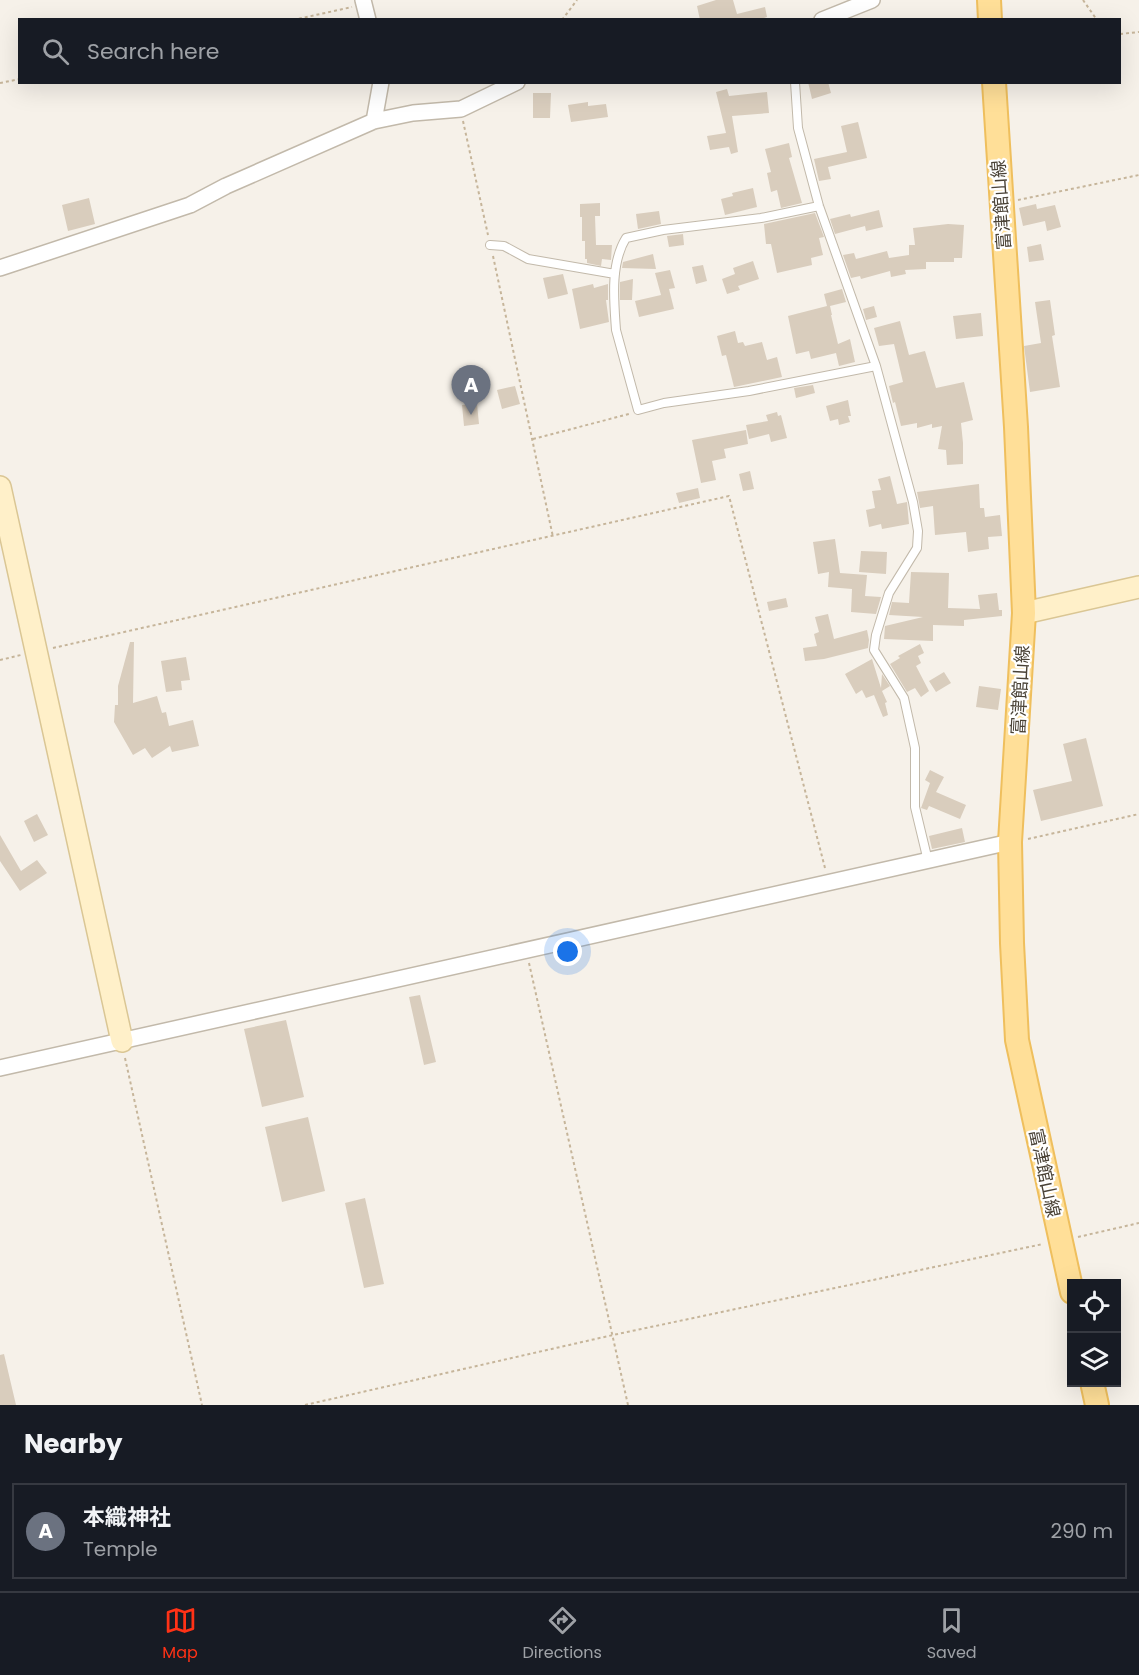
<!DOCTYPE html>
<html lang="en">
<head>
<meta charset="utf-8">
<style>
	:root { --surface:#171b24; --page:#20242c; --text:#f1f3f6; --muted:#9ea1a6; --line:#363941; --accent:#ff3216 }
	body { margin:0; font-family:Poppins,"Noto Sans JP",sans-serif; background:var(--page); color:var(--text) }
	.controls { position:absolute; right:18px; bottom:18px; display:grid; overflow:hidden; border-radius:0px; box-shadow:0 6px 24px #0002 }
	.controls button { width:54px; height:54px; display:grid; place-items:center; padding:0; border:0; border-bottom:2px solid var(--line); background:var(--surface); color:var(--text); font:30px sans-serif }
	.you { position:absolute; left:568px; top:952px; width:21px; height:21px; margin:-15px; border:4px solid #fff; border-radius:50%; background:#1a73e8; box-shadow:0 0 0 9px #1a73e833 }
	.badge { display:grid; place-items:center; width:39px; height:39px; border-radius:50%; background:var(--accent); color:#fff; font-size:20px; font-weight:700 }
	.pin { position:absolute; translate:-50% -50px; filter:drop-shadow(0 2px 3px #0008) }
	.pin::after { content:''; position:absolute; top:32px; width:21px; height:18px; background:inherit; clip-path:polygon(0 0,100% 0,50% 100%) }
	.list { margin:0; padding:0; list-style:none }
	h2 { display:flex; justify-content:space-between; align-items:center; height:78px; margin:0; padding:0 24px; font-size:26px }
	h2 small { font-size:20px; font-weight:400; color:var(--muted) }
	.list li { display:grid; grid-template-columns:39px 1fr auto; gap:18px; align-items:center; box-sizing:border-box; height:96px; margin:0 12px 12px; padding:0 12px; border:2px solid var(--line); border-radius:0px }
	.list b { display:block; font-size:22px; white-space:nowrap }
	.list p { margin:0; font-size:20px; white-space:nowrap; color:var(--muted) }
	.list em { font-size:20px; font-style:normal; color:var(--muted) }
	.icon { flex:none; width:33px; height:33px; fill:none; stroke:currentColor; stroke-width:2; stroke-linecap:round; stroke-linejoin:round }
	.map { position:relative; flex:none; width:1139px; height:1405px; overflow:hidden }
	.search { position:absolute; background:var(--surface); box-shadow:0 6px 24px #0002; left:18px; right:18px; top:18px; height:66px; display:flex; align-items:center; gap:15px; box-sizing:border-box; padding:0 21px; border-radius:0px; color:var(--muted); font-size:22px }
	.sheet { height:186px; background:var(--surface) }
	nav { display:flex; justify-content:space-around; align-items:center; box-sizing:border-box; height:84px; border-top:2px solid var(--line); background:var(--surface); font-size:16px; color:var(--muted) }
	nav a { display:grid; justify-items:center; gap:3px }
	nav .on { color:var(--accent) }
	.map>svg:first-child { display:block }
</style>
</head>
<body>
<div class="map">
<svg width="1139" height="1405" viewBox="0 0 1139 1405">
	<rect width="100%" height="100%" fill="#f6f1e9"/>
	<!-- building -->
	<path fill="#d9cdbd" d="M716,0H733L737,14L765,7L767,17L758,20H700L697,6Z
		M808,82H828L831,93L812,99Z
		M727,89L729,96L767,92L769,113L732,116L738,152L731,154L729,147L710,150L707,136L726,133L716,92Z
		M533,93H551L550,118H533Z
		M588,102V106L606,104L608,117L571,122L568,105Z
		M858,122L867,158L828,167L831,179L819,181L814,159L847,152L841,126Z
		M789,143L792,157L789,158L802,203L781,208L777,190L771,192L767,173L771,172L765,149Z
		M753,188L757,207L725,215L721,199L733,196L732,193Z
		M89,198L95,224L68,231L62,205Z
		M600,203V216H595L596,245H612L611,260L602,259L601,266L587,263V259H585V241H582V217H580V204Z
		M1036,204L1037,209L1055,205L1061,227L1047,231L1045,221L1023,226L1019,208Z
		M879,210L883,227L866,231L865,226L835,234L830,219L850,214L851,217Z
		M659,211L661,224L638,229L636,214Z
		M815,213L824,237L819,238L823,255L811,258L812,265L777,273L771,244H766L764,224Z
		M948,224L964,225L962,258H954V262H926V269L905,270L906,274L891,277L890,271L861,279L860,276L851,278L843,255L854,253L856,259L887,251L889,258L909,255V245H915L913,228Z
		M683,234L684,245L669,247L667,236Z
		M1041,244L1044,260L1029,262L1027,247Z
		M653,254L656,269L622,268L623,262Z
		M753,261L759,279L738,286L740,290L727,294L722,279L735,274L733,268Z
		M703,265L707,281L696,284L692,267Z
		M670,270L675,288L669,289L674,309L639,317L635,301L661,295L655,273Z
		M563,274L568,294L548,299L543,278Z
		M633,279L632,300H620V282Z
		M593,284L594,288L608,284V300H606L609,322L580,329L572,289Z
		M842,289L846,302L830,306L832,315H831L838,344L850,339L855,362L839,366L836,353L811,359L809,351L796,354L788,316L827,306L824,294Z
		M1050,300L1055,335L1052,336L1060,387L1030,392L1024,346L1041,343L1035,302Z
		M874,306L877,317L866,320L863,309Z
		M981,313L983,336L956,339L953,316Z
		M900,321L909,355L925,351L936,388L964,382L973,420L961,423L963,443V464L947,465L946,450L938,449L942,426L932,428V424L917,428V423L901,426L895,402L893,403L889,386L903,382L894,344L879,346L874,328Z
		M735,331L738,343L743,342L745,346L762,342L767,360L777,357L782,377L734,387L726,355L722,356L717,336Z
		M813,385L815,393L796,398L794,388Z
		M515,386L520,404L502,409L497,390Z
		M848,400L851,416H848L850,422L839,425L838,419L830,421L826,406Z
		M477,404L479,424L464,426L462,405Z
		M777,412L778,416L781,415L787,438L771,442L769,434L749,439L746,425L768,421L766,415Z
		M746,430L748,444L724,449L726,458L712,461L716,480L701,483L692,440Z
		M750,471L754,489L743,491L739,474Z
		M890,476L897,504L907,502L909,524L882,529L881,524L869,527L866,510L875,508L872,491L881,490L878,479Z
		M979,484L980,508H984L985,517L1000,515L1002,536L988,537L989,549L968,552L966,532L935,535L933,506L920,508L917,492Z
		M698,488L700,498L679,503L676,493Z
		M835,539L840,573L867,575L865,596L881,597L876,614L851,612L852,589L828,587L829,572L818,574L813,542Z
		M861,551L887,552L886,574L859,572Z
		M911,572L949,573L948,608L980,609L978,595L997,593L999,610H1002V616L964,620V626L933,625V641L884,639L885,626L923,617L889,615L892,602L909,603Z
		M786,598L788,607L769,611L767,602Z
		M828,614L834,639L867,630L869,640L868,648L824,659L805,661L803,648L817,646L814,634L819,632L815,617Z
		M130,642H134L133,703L157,696L162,713L166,712L169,726L193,720L199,746L172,752L170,746L152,758L145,748L133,755L114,722L115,705H118V686Z
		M920,644L924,653L918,656L921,663L916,666L929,691L921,697L915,688L907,692L890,664L900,658L898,656Z
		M186,657L190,680L181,681L182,690L166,692L161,661Z
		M872,659L881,688L882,674L890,686L882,691L887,702L885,703L888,715L883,717L874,695L866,698L862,690L856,694L845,674Z
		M944,672L951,683L936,692L929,681Z
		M979,686L1001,689L998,710L976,707Z
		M1086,738L1103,806L1041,821L1033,790L1072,781L1063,744Z
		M930,770L944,777L936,792L966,805L960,819L929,806L927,810L921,808L930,783L925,780Z
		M37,814L48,835L34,842L24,821Z
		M962,828L965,842L932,849L929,836Z
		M0,835L21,871L37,860L47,873L20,891L0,861Z
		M420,995L436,1062L424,1065L409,997Z
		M286,1020L304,1097L262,1107L244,1029Z
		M308,1117L325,1191L282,1202L265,1127Z
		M365,1198L384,1284L364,1288L345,1203Z
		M4,1354L16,1405H0V1355Z"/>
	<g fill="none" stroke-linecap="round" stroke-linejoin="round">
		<defs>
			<path id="lane" d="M795,82L798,128L819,206L876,366L913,502L918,531L917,548L889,593L876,635L874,650L904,698L915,748V807L928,861
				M819,206L761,218L663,230L626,238C610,264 614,301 616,330L638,410L664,403L749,391L876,366
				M490,245L504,246L528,259L615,274"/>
			<path id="street" d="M363,0L368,20
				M822,20L872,0
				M374,121L381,82
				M0,268L190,205L226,186L374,121L413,113L461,109L517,82
				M0,1068L1010,842"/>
			<path id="secondary" d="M0,487L122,1041
				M1024,613L1139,587"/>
			<path id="primary" d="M989,0L990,20
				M994,82L1016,427L1024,613L1010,842L1012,943L1017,1040L1072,1292
				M1092,1382L1097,1405"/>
		</defs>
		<!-- lane casing -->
		<use href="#lane" stroke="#c2b9aa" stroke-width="10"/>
		<!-- street casing -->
		<use href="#street" stroke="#c2b9aa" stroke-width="18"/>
		<!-- secondary casing -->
		<use href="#secondary" stroke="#dac694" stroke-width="24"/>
		<!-- primary casing -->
		<use href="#primary" stroke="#efbf5d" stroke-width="26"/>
		<!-- path -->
		<path stroke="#c6b59a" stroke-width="2" stroke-dasharray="3 3" stroke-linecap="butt" d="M1083,0L1097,20
			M293,20L352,7
			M562,20L577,0
			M1120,34L1139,32
			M0,83L20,79
			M463,121L488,235
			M1018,200L1139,175
			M493,256L553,537
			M533,439L629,414
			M53,648L729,496L825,868
			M0,660L21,655
			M1028,839L1139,814
			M529,963L628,1405
			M125,1058L202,1405
			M1078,1237L1139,1223
			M305,1405L613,1335L1043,1244"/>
		<!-- lane -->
		<use href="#lane" stroke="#fff" stroke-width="8"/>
		<!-- street -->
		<use href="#street" stroke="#fff" stroke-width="15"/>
		<!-- secondary -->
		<use href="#secondary" stroke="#fff0c9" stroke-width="21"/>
		<!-- primary -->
		<use href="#primary" stroke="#ffdf98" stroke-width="22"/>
	</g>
	<g text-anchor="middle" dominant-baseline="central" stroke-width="4.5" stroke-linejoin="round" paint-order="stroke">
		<!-- street labels -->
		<g font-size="18" fill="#4a4236" stroke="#fff">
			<text transform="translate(1001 205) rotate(-94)">富津館山線</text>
			<text transform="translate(1020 690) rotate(-87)">富津館山線</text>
			<text transform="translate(1045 1173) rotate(78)">富津館山線</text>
		</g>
	</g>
</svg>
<div class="controls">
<button><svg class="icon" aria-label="locate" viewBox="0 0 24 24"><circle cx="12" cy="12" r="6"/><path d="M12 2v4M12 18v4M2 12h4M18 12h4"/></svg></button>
<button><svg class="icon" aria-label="layers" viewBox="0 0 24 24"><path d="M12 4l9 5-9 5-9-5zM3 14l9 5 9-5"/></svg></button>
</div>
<div class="you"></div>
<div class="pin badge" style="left:471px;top:415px;background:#6b7280">A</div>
<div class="search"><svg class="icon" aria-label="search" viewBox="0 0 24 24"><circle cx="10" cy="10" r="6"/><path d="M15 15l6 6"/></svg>Search here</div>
</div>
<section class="sheet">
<h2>Nearby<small></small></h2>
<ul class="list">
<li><span class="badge" style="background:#6b7280">A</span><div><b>本織神社</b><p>Temple</p></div><em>290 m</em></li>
</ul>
</section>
<nav>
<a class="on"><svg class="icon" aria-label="map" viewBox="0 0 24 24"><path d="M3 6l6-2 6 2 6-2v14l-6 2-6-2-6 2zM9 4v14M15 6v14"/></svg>Map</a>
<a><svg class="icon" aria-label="directions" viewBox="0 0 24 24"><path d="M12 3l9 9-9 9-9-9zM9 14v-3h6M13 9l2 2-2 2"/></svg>Directions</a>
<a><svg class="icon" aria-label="saved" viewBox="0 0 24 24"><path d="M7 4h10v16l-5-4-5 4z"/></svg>Saved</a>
</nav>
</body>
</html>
